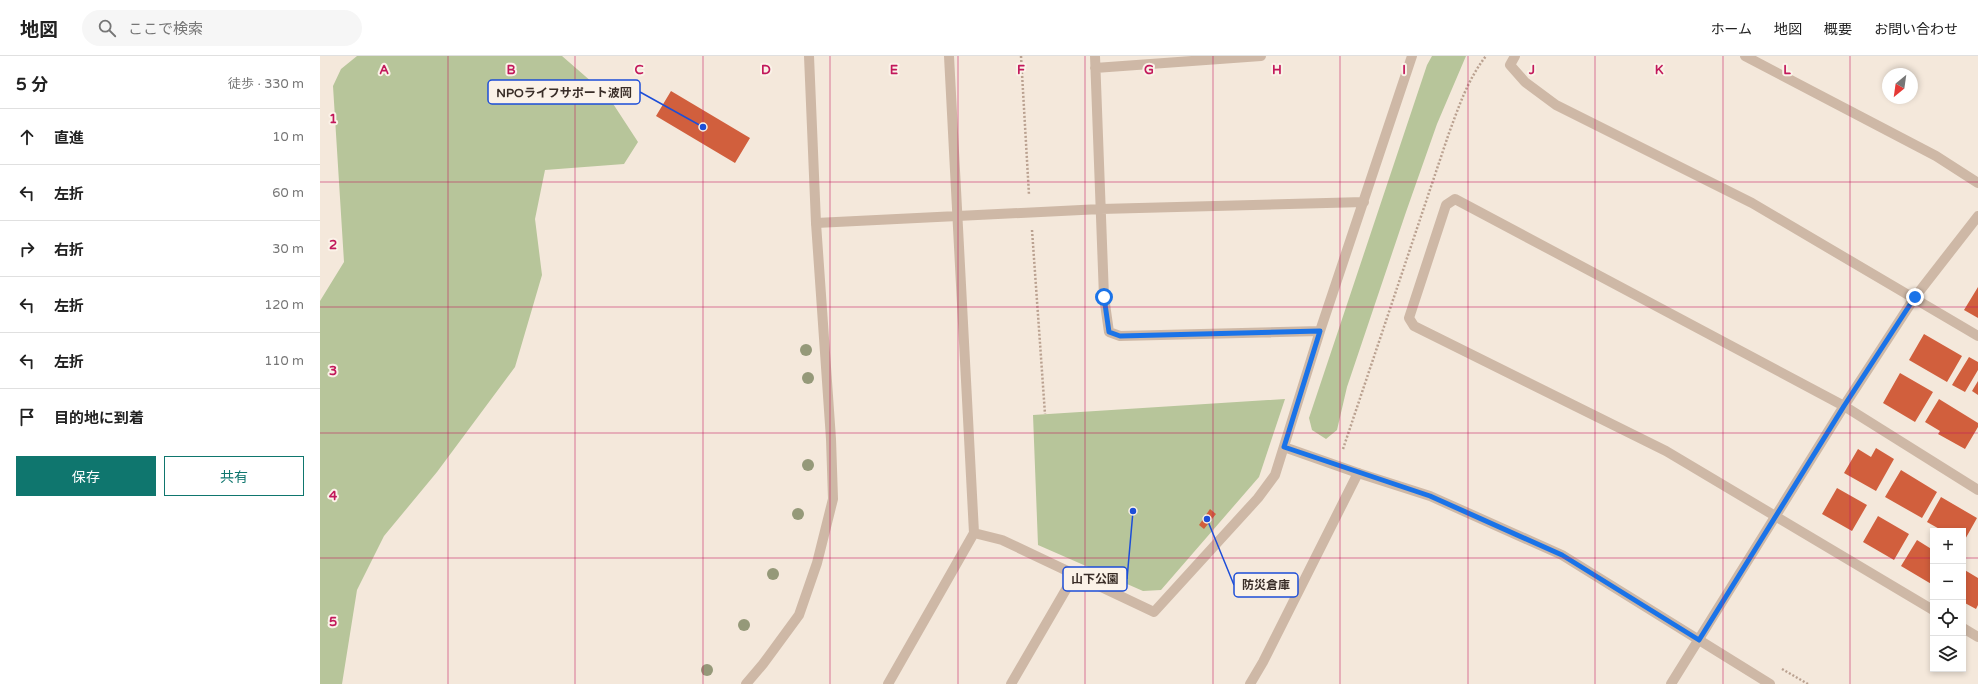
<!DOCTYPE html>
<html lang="ja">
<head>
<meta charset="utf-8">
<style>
	:root { --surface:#fff; --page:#f6f6f6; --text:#222; --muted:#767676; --line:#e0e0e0; --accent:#0f766e }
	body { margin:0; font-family:"Varela Round","Noto Sans JP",sans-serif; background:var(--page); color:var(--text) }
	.controls { position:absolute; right:12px; bottom:12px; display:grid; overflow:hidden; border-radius:0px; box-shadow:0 2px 6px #0003 }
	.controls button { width:36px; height:36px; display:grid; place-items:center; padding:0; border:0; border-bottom:1px solid var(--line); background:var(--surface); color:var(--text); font:20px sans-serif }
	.compass { position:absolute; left:1562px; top:12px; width:36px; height:36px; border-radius:50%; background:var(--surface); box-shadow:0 2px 6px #0003; rotate:209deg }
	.stop { position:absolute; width:12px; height:12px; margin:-9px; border:3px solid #1a73e8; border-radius:50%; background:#fff }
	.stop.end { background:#1a73e8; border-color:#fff; box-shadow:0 1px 4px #0008 }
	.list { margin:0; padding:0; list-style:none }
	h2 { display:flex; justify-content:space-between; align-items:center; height:52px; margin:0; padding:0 16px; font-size:17px }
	h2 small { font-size:13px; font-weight:400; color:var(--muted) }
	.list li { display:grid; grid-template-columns:26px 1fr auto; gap:12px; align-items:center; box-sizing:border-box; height:56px; padding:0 16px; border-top:1px solid var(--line) }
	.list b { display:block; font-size:15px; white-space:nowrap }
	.list em { font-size:13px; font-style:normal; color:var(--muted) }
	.actions { display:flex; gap:8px; padding:12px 16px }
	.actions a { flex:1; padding:9px 0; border:1px solid var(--accent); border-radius:0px; text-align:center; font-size:14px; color:var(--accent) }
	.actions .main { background:var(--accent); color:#fff }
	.icon { flex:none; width:22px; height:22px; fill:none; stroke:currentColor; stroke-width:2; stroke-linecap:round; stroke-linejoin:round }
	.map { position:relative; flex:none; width:1658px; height:628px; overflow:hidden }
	header { display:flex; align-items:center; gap:24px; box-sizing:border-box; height:56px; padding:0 20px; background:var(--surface); border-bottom:1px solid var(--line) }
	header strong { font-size:19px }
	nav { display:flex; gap:22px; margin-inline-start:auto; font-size:14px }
	.search { width:280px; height:36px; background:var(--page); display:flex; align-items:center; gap:10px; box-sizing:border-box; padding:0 14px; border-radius:22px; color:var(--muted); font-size:15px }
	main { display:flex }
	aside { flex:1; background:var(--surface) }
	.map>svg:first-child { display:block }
</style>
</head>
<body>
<header>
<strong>地図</strong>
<div class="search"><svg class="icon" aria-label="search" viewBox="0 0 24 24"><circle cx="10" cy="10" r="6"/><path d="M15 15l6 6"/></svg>ここで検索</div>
<nav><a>ホーム</a><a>地図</a><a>概要</a><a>お問い合わせ</a></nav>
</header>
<main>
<aside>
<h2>5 分<small>徒歩 · 330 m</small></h2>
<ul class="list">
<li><svg class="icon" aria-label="ahead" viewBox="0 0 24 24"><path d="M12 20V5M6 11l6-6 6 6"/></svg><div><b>直進</b></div><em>10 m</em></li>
<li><svg class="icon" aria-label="left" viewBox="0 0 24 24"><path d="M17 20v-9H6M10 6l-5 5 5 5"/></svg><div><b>左折</b></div><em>60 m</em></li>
<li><svg class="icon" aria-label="right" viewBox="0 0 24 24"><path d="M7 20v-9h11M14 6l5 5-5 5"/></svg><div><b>右折</b></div><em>30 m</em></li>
<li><svg class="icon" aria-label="left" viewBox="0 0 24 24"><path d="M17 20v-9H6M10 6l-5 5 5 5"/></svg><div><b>左折</b></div><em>120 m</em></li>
<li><svg class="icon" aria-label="left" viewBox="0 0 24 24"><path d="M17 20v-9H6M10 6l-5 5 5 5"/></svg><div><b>左折</b></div><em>110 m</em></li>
<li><svg class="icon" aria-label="arrive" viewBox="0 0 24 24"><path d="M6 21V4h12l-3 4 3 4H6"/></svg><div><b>目的地に到着</b></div></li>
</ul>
<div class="actions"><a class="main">保存</a><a>共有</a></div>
</aside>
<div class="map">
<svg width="1658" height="628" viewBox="0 0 1658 628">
	<rect width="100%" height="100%" fill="#f4e8db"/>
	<!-- green -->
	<path fill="#b7c59a" d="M37,0H242L288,40L318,86L304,108L225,114L215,163L222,219L195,311L117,416L64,480L37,534L22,628H0V245L24,206L13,30L21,13Z
		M1112,0H1146L1117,68L1086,156L1027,331L1017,374L1006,383L992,374L989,362L1107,9Z
		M965,343L939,421L841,534L823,535L718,489L713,359Z"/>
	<!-- building -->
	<path fill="#d15f3d" d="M351,35L430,82L415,107L336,60Z
		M1658,231V262L1644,254Z
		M1604,278L1642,300L1627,326L1589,304Z
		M1649,301L1658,306V314L1645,336L1632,329Z
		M1580,317L1613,336L1595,366L1563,347Z
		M1658,325V339L1652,335Z
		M1619,343L1658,367V371L1645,393L1618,378L1620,375L1605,366Z
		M1556,392L1574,403L1556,435L1524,417L1538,393L1551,401Z
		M1581,414L1617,436L1602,462L1565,441Z
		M1517,432L1547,449L1532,475L1502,458Z
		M1621,441L1657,462L1643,487V475H1623L1607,466Z
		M890,453L896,458L884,473L879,469Z
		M1558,460L1589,478L1574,504L1543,486Z
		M1597,484L1613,494V529L1581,510Z
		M1643,513L1658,522V549L1656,553L1643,546Z"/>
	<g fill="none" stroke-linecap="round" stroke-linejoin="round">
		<!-- path -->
		<path stroke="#baa190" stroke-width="2.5" stroke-dasharray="2 2" stroke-linecap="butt" d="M701,0L709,139
			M712,174L725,358
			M1023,393L1129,77C1139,50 1148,23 1166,0
			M1462,613L1488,628"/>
		<!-- minor -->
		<path stroke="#ceb8a6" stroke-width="10" d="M775,0L784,241L789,276L800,280L1000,275
			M1195,0L1190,9L1205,26L1236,49L1432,147L1658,280
			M1425,0L1616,100L1658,127
			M775,12L941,0
			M496,167L781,153L1044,146
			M654,477L682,484L834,556L938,442L955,419L1000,275L1092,0
			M1613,554L1346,395L1094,270L1089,262L1126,149L1135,143L1524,350L1658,434
			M1643,572L1658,581
			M568,628L654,477L629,0
			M691,628L755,518
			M930,628L943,606L1038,417L964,391
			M1351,628L1524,350L1595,241L1658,160"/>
		<!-- tertiary -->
		<path stroke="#ceb8a6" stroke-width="10" d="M1038,417L1110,440L1242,499L1450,628
			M426,628L443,608L479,559L497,507L513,443L511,383L496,167L489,0"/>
	</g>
	<!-- trees -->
	<g fill="#959979">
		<circle cx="486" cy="294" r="6"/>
		<circle cx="488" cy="322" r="6"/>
		<circle cx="488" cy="409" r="6"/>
		<circle cx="478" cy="458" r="6"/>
		<circle cx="453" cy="518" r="6"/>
		<circle cx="424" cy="569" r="6"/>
		<circle cx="387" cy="614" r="6"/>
	</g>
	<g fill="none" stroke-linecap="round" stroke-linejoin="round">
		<!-- route -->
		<path stroke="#1a73e8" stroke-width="5" d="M784,241L789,276L800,280L1000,275L964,391L1110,440L1242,499L1379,584L1524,350L1595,241"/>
	</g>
	<!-- grid -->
	<path fill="none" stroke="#c2185b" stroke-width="1" stroke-opacity="0.55" d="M128,0V628M255,0V628M383,0V628M510,0V628M638,0V628M765,0V628M893,0V628M1020,0V628M1148,0V628M1275,0V628M1403,0V628M1530,0V628M0,126H1658M0,251H1658M0,377H1658M0,502H1613M1643,502H1658"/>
	<g font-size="13" text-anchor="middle" font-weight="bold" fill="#c2185b" stroke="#fbf2e8" stroke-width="4" stroke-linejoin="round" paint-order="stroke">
		<text x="64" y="18">A</text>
		<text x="191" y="18">B</text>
		<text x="319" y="18">C</text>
		<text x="446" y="18">D</text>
		<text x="574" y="18">E</text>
		<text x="701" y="18">F</text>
		<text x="829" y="18">G</text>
		<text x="957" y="18">H</text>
		<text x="1084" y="18">I</text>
		<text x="1212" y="18">J</text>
		<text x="1339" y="18">K</text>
		<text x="1467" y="18">L</text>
		<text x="13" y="67">1</text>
		<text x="13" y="193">2</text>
		<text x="13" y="319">3</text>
		<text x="13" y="444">4</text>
		<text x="13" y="570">5</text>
	</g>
	<!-- callouts -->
	<path fill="none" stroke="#1d4ed8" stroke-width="1.5" d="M383 71L320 36M813 455L807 523M887 463L914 529"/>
	<g fill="#1d4ed8" stroke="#fbf2e8" stroke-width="1.5">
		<circle cx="383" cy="71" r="4"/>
		<circle cx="813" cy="455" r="4"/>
		<circle cx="887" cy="463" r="4"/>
	</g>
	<g fill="#fbf2e8" stroke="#1d4ed8" stroke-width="1.5">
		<rect x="168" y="24" width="152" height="24" rx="4"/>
		<rect x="743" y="511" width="64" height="24" rx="4"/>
		<rect x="914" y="517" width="64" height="24" rx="4"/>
	</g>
	<g font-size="12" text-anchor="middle" font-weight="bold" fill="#392d27">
		<text x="244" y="41">NPOライフサポート波岡</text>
		<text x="775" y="527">山下公園</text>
		<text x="946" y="533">防災倉庫</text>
	</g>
</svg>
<div class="controls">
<button>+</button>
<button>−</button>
<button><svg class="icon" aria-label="locate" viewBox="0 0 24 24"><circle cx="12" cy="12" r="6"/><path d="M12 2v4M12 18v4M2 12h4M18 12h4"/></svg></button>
<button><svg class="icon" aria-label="layers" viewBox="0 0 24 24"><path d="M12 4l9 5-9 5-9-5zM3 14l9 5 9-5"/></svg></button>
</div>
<svg class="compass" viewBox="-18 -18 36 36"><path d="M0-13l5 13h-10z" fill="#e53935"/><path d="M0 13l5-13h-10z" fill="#767676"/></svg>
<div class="stop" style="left:784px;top:241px"></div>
<div class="stop end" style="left:1595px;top:241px"></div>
</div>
</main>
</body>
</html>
